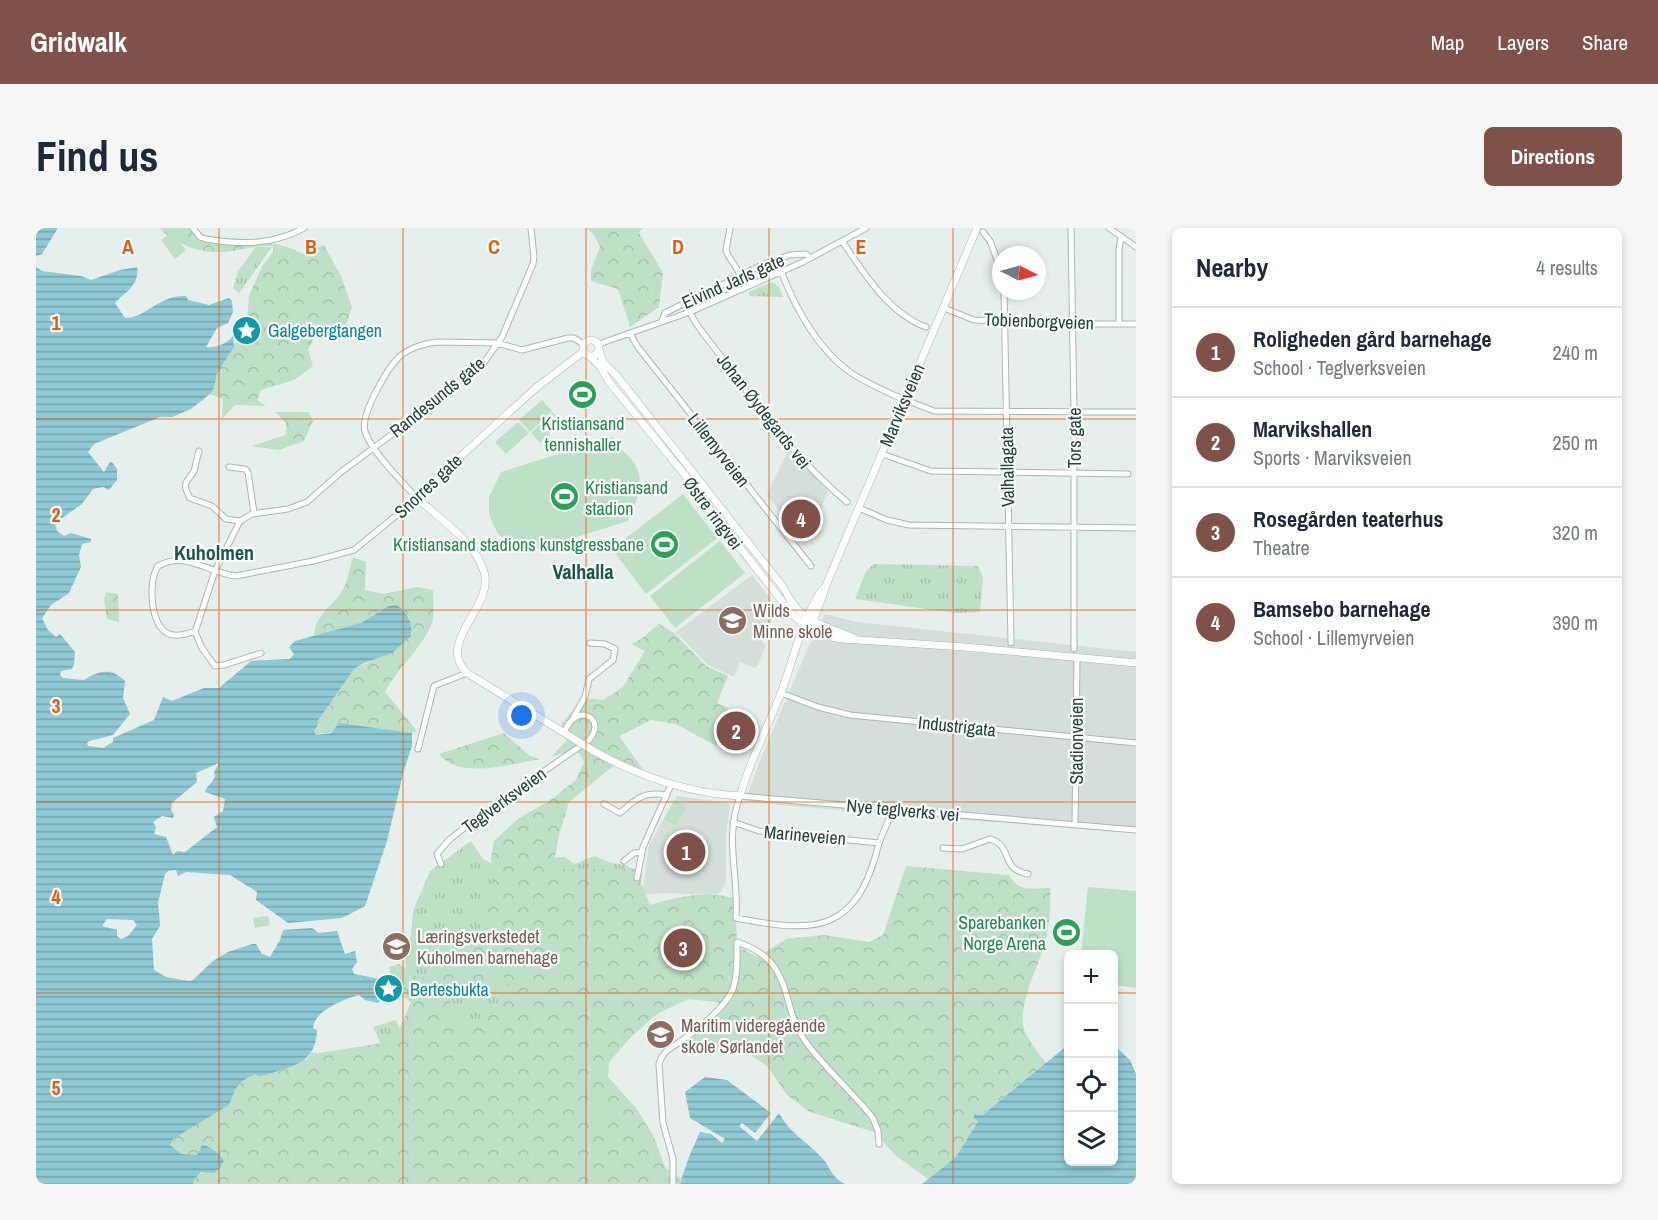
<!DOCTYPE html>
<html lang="en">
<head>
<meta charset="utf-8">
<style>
	:root { --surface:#fff; --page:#f6f6f7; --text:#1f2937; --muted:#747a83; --line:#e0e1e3; --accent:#7f5249 }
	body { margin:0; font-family:"Archivo Narrow",sans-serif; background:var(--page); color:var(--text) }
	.controls { position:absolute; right:18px; bottom:18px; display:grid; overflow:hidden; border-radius:9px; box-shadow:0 3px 9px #0003 }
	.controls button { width:54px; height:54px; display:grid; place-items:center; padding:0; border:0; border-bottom:2px solid var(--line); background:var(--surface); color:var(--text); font:30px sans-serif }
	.compass { position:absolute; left:956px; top:18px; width:54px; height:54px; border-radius:50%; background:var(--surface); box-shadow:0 3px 9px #0003; rotate:96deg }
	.you { position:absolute; left:486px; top:488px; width:21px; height:21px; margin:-15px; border:4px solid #fff; border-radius:50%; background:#1a73e8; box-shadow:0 0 0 9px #1a73e833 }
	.badge { display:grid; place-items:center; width:39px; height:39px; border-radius:50%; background:var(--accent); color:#fff; font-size:20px; font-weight:700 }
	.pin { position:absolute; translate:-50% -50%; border:3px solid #fff; box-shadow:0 2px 6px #0006 }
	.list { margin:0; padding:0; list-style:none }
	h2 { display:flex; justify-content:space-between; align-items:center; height:78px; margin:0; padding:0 24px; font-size:26px }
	h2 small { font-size:20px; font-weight:400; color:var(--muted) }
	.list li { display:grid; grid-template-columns:39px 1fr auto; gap:18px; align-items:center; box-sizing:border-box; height:90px; padding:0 24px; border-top:2px solid var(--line) }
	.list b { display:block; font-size:22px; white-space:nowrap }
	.list p { margin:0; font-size:20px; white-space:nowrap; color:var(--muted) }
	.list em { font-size:20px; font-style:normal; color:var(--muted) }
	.icon { flex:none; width:33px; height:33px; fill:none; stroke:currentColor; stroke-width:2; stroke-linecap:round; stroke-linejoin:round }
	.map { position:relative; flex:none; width:1100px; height:956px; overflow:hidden; border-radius:9px }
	header { display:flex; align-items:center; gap:36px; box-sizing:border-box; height:84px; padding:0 30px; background:var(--accent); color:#fff }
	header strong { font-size:28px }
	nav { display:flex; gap:33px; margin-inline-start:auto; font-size:21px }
	.intro { display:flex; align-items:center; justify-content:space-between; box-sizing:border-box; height:144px; padding:0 36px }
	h1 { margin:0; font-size:42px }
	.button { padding:15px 27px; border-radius:9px; background:var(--accent); color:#fff; font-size:21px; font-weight:700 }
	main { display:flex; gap:36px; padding:0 36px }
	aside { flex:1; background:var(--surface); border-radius:9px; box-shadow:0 3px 9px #0003 }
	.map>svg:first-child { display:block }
</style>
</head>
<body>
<header>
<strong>Gridwalk</strong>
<nav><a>Map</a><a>Layers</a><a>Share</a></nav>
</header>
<div class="intro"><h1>Find us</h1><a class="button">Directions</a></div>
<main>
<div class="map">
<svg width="1100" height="956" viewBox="0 0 1100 956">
	<defs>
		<pattern id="grass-tufts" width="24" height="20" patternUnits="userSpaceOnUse" patternTransform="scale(1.5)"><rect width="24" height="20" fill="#bfe0c8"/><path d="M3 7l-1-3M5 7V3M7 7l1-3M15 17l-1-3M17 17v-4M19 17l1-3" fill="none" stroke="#a4c1ad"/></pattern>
		<pattern id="forest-crowns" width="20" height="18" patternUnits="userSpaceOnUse" patternTransform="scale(1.5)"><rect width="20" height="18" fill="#bfe0c8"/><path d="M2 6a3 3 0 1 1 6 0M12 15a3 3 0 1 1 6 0" fill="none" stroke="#a4c1ad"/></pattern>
		<pattern id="water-rules" width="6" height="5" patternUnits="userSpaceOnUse" patternTransform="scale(1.5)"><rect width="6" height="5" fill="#8ec9d4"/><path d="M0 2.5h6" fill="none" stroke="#74a5ad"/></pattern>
	</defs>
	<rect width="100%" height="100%" fill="#e6efeb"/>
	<!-- built -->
	<path fill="#d4dfda" d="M753,220L792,264L770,315L731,267Z
		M716,347L741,380L726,414L730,417L722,437L718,440L704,434L698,449L672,437L640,404Z
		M789,386L821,394L1100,424V604L885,589L709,574L725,530L772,420Z
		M641,568L692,575L694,578L690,605V654L684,665L672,667L631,665L606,666L613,617Z"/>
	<!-- grass -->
	<path fill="url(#grass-tufts)" d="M220,19H236L203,65L197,60L202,43Z
		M736,54L743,59L747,69L713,68V64Z
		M838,336L942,338L947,349L944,384L920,385L819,371L830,343Z
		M435,613L447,631L468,642L504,630L529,629L538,636L558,628L576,635L589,637L606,646L600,683L450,813L379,784L370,744L369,728L375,708L377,683L394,643Z
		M360,792L365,804L363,815L347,821L337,799Z"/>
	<!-- forest -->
	<path fill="url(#forest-crowns)" fill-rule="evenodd" d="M123,0H161L169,8C202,12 237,10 267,26L288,17L305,48L316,79L308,103L281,102L272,122L277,138L258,152L225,162L221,172L230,178L199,177L186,191L187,171L174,166L178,160L181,145L211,96L213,67L227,37L237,24V18C223,17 211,21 196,23C171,28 141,18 123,0Z
		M550,0H606L603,5L627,45L623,79L594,99L582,61L555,53V42L564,19L558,7Z
		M239,184H273L277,193L268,213L242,222L215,218L250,207V195Z
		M317,329L330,334L329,362L348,366L381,359L397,362C397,372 399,386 396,395C385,422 362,439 349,464L381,503L376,505L298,503L280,507L278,503L282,498L281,494L318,441L333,434L376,406L373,389L363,378L346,382L325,395L278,409C278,385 298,379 307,361C312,351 314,339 317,329Z
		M70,364L82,366L83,394L71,391L68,370Z
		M623,396L638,405L670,438L692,448L681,475L692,480L680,518L640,496L615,492L583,508L613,550L581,535L533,574L523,607L517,641H599L614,677C642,669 669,662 697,670L700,684L701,717L721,729L750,711L788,707L833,714L847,707L870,638L973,647C984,665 996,660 1014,660C1015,677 1014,694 1010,711C1004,737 979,779 989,804C994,815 1003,825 1010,835L945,887L920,929L892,951L859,927L838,904L774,884L751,867L731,838L708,822H674L650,817L655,804L683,783L682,774L652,771L621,786L596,808L573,834L572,849L600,880L617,907L629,939L645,950L644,955L645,956H157C161,942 172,943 184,940L188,931L166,917L161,927C150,927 138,927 134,915L140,908L193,877C195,871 196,864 200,859C214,842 250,838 271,831L275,825H284L358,813L375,774L358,763L353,739L363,736L384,751L437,718L449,693L459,661L455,631L458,613L483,590L513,573L540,552L548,534L540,521L515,529L530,513L525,496L549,470L567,472L587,459L609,423L595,416L605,411ZM474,749C467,775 453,790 433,806L425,797L410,766L413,759Z
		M468,505L494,528L504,531C477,536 422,552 403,526Z"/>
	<!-- pitch -->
	<path fill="#bfe0c8" d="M136,4L150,22L139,31L125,12Z
		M506,172L516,183L494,204L483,192Z
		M517,184L526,194L504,215L495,205Z
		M482,194L493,205L470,226L459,214Z
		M577,209C582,222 587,221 595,231C612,251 601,272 592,293L499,322L479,319L462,306L453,287V269L465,244Z
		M647,266L681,310L610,366L576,321Z
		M684,313L709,345L639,400L614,368Z
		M638,572L651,579L640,598L628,591Z
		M1052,659L1100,663V760L1078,757V726H1045Z
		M232,688L234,697L219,700L217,690Z
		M558,866L577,886L565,897L545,878Z"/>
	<!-- water -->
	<path fill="url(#water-rules)" fill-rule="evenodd" d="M0,0H22L6,26L0,28Z
		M0,39L6,43L45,48L55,52L84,42L101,39C104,57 90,63 79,75L89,90C110,90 124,66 150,68L152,72L173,77L193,70L196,73L197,84L192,95L181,100L170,119C179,120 191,116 197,108L198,119L181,145L178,160L174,166L155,181L136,189H124L58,216L52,224L68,244L74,234H76L81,241V252L73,262L67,259L57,261L46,276L19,295L21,303L28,308L35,305L55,311V314L46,316L43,327L45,339L33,365L15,377L6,390L12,402L20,409L24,406L39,424L38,436L36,441L25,443L24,447L27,450L48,452C63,443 75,439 89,453L87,470L94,486L77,507L53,513L51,515L52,518L67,520L77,514V510L118,492L127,469L136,473L168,460H183L215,433L254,431L258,426L253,419L259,413L325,395L353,378L361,377C372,385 377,395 375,408L356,425L328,435L318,441L281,494L282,497L278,503L280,507L295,505L303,495L376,505V518L368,542L351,613L329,678L306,690L252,695L220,672L221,664L194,647L150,644L142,648L140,642L132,643L129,646L122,675L124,698L116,711L118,742L130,749L153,753L157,752L177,733L192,724L216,716H220L226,726L234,729L244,712L247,702L276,700L283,705L301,703L309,726L319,723L321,734L316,741L318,746L345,751C349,760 349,769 342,775L329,772L323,767C308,771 278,783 277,800L281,802C280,836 256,838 229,847L223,848L219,846C200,855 200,860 193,877L137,911L134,917L145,926L161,927L166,917C174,918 183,925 188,932L184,940L178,945L165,944L158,952L157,956H0ZM183,535L178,544L179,548C177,555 171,557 169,564L189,571L187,583L178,589L181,599L149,624L141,623L137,627L130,609L118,606L120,599L117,594L126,588L137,590L138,587L135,582L136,575L161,554L160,545ZM71,691L97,692L101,697L92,708L85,711L81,708V702L66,698Z
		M1032,817V934H1078V817L1094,832L1100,846V956H886L920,929L942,893L938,890V886L946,887Z
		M669,849L691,852L735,885L719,905L706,895L703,898L721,913L743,885C754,906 772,914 787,931C795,940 795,949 809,956H645L644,955L653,929L664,904L675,906L686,915L689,911L654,890L649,864Z"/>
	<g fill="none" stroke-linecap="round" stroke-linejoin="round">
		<defs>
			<path id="street" d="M157,0L164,9L170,11C204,17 237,17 268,0
				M694,0L690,22L692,27L704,46
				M1035,0L1038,184V421
				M1073,0L1100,19
				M947,4L954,13L965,42
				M806,13C828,45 852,85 890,99
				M745,43C759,79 780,118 811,142C829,155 849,163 869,172
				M968,63L975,415
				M908,80L938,92L1037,96H1100
				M654,84C660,99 674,113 683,126C722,178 760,232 811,274
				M626,93L629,85L728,36L754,27L770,26L774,30
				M1083,95V22L1085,8
				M594,105L601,118L775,338
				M563,116L654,84L767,34L830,0
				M875,174L898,183L1100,184
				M163,223C161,229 160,237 158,243C151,255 145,254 154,270L176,278L190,291L204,293
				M846,226L895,243L1092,246
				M193,239L209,241L212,244L218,285
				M823,280L851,292L873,297L1100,300
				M159,404C150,405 140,410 131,405C114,395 112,353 122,338C150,322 171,345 200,348L277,333L318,322L368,281L380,269C367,255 334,222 329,203C324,187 351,141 363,129C373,120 389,115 402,114L461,115L486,122L532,110H538L547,116
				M225,425L188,437L179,438L166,420L159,404L179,343L204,293L216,286L252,281L271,274L305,244L351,210L449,133L466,109L497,36L498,29L495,0
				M745,465L782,479L814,487L1100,515
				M537,490L549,469L553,451L577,432L579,421L569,416L554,415
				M382,521L398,458L431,445
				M568,576L584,585C601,570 608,563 631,567
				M697,594L723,603L843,615L857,581
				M1039,597L1041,430
				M843,615C821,705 781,706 700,690C703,647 688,611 704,568L1100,602
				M907,620L926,621L954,611C978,618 963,641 992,646
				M588,633L598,625L606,624
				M405,636L401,626L413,612L439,591L553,512C572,491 540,472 528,505
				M601,650L607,619L635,557
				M637,956V931L627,895L623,836C626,824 635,820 645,813C661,802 690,779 697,761C702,746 701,729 701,714C762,734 741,777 772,817C792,843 816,864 837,890L842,903L843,916"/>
			<path id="secondary" d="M547 120a8 8 0 1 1 16 0a8 8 0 1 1-16 0Z
				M563,122L567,134L581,148L747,359C766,397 782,394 818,410
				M553,128L564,138L573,154L662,263L668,274L757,387C772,402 787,409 807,411L929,419L1100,435
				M774,402L791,355L941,0
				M535,509L431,445C399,413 459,379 448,344C439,313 402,290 380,269L501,159L547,124
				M556,522C602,548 651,565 704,568C714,532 732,499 745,465C758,430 765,393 786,362"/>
		</defs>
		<!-- street casing -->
		<use href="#street" stroke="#a8b8b2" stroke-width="7"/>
		<!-- secondary casing -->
		<use href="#secondary" stroke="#a4bbb3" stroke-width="8"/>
		<!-- street -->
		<use href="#street" stroke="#fff" stroke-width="5"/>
		<!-- secondary -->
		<use href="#secondary" stroke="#fff" stroke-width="7"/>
		<defs>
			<path id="secondary-bridge" d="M535,509L556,522"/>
		</defs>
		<!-- secondary-bridge casing -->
		<use href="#secondary-bridge" stroke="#a4bbb3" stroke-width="8" stroke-linecap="butt"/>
		<!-- secondary-bridge -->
		<use href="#secondary-bridge" stroke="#fff" stroke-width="7"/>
	</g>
	<!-- grid -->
	<path fill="none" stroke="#e8590c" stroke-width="1.5" stroke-opacity="0.55" d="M183,0V956M367,0V956M550,0V956M733,0V956M917,0V956M0,191H1100M0,382H1100M0,574H1100M0,765H1032M1078,765H1100"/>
	<!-- icons -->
	<defs>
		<symbol id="sight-disc" viewBox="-11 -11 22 22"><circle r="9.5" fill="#0f9aa8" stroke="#f7fbf9"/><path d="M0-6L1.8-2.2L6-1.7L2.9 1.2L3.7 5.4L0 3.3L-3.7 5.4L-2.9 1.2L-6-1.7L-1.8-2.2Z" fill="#fff"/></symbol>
		<symbol id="stadium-disc" viewBox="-11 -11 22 22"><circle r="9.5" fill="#2e9e5b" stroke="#f7fbf9"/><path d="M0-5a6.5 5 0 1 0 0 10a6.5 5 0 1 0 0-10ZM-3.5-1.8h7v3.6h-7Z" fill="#fff"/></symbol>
		<symbol id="school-disc" viewBox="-11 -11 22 22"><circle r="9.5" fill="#8d6e63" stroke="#f7fbf9"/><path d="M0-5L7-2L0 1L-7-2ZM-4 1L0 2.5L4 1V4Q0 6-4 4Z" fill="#fff"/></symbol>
	</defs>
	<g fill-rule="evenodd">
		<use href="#sight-disc" x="194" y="86" width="33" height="33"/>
		<use href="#stadium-disc" x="530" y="150" width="33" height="33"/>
		<use href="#stadium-disc" x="512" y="252" width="33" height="33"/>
		<use href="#stadium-disc" x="612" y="300" width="33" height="33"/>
		<use href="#school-disc" x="680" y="376" width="33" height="33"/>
		<use href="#stadium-disc" x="1014" y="688" width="33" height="33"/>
		<use href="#school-disc" x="344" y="702" width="33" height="33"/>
		<use href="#sight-disc" x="336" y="744" width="33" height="33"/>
		<use href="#school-disc" x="608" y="790" width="33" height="33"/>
	</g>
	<g text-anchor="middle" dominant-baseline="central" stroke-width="4.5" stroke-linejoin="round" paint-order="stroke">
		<!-- street labels -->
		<g font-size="18" fill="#24423a" stroke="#f7fbf9">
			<text transform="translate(697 53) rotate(-24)">Eivind Jarls gate</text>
			<text transform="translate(1003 93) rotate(2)">Tobienborgveien</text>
			<text transform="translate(401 169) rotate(-39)">Randesunds gate</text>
			<text transform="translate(866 177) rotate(-67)">Marviksveien</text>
			<text transform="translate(728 183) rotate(52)">Johan Øydegards vei</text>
			<text transform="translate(1038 210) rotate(-90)">Tors gate</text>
			<text transform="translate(683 222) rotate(52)">Lillemyrveien</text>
			<text transform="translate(971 239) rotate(-91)">Valhallagata</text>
			<text transform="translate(392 258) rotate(-43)">Snorres gate</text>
			<text transform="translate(677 285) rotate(53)">Østre ringvei</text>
			<text transform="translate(921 498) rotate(6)">Industrigata</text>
			<text transform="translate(1040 513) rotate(-90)">Stadionveien</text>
			<text transform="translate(468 572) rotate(-36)">Teglverksveien</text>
			<text transform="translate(867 582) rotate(5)">Nye teglverks vei</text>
			<text transform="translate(769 607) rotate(5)">Marineveien</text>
		</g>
		<!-- culture labels -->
		<g font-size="18" fill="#0d838f" stroke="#f7fbf9" text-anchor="start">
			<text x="232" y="102">Galgebergtangen</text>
			<text x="374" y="761">Bertesbukta</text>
		</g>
		<!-- leisure labels -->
		<g font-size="18" fill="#27864d" stroke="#f7fbf9" text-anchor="end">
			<text x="547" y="195" text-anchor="middle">Kristiansand<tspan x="547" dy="21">tennishaller</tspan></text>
			<text x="549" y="259" text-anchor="start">Kristiansand<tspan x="549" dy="21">stadion</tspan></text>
			<text x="608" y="316">Kristiansand stadions kunstgressbane</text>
			<text x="1010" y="694">Sparebanken<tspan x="1010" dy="21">Norge Arena</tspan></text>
		</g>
		<!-- education labels -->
		<g font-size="18" fill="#785e54" stroke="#f7fbf9" text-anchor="start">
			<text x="717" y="382">Wilds<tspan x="717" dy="21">Minne skole</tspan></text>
			<text x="381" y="708">Læringsverkstedet<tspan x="381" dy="21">Kuholmen barnehage</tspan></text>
			<text x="645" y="797">Maritim videregående<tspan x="645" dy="21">skole Sørlandet</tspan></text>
		</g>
		<!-- neighbourhood labels -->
		<g font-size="20" font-weight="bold" fill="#1f5548" stroke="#f7fbf9">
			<text x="178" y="324">Kuholmen</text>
			<text x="547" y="343">Valhalla</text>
		</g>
	</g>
	<g font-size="20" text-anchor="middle" font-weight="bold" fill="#e8590c" stroke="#f7fbf9" stroke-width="4.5" stroke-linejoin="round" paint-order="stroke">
		<text x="92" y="26">A</text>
		<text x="275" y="26">B</text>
		<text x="458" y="26">C</text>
		<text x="642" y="26">D</text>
		<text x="825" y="26">E</text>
		<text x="20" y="102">1</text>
		<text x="20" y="294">2</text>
		<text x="20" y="485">3</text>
		<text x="20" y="676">4</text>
		<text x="20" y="867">5</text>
	</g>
</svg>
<div class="controls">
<button>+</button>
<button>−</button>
<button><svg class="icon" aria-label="locate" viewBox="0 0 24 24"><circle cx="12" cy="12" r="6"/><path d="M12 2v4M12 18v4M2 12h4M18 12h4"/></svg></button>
<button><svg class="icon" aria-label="layers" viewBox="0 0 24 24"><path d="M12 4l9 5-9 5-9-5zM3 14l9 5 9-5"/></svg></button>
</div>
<svg class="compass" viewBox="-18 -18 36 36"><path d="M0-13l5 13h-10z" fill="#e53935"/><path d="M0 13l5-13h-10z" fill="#747a83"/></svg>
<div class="you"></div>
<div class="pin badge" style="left:650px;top:624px">1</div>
<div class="pin badge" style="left:700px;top:503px">2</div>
<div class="pin badge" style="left:647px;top:720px">3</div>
<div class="pin badge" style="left:765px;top:291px">4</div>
</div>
<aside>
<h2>Nearby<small>4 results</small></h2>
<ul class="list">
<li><span class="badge">1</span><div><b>Roligheden gård barnehage</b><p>School · Teglverksveien</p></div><em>240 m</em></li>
<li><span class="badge">2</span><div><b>Marvikshallen</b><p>Sports · Marviksveien</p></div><em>250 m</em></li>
<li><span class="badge">3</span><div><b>Rosegården teaterhus</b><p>Theatre</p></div><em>320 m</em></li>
<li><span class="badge">4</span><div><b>Bamsebo barnehage</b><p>School · Lillemyrveien</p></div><em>390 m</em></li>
</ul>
</aside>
</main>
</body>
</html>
